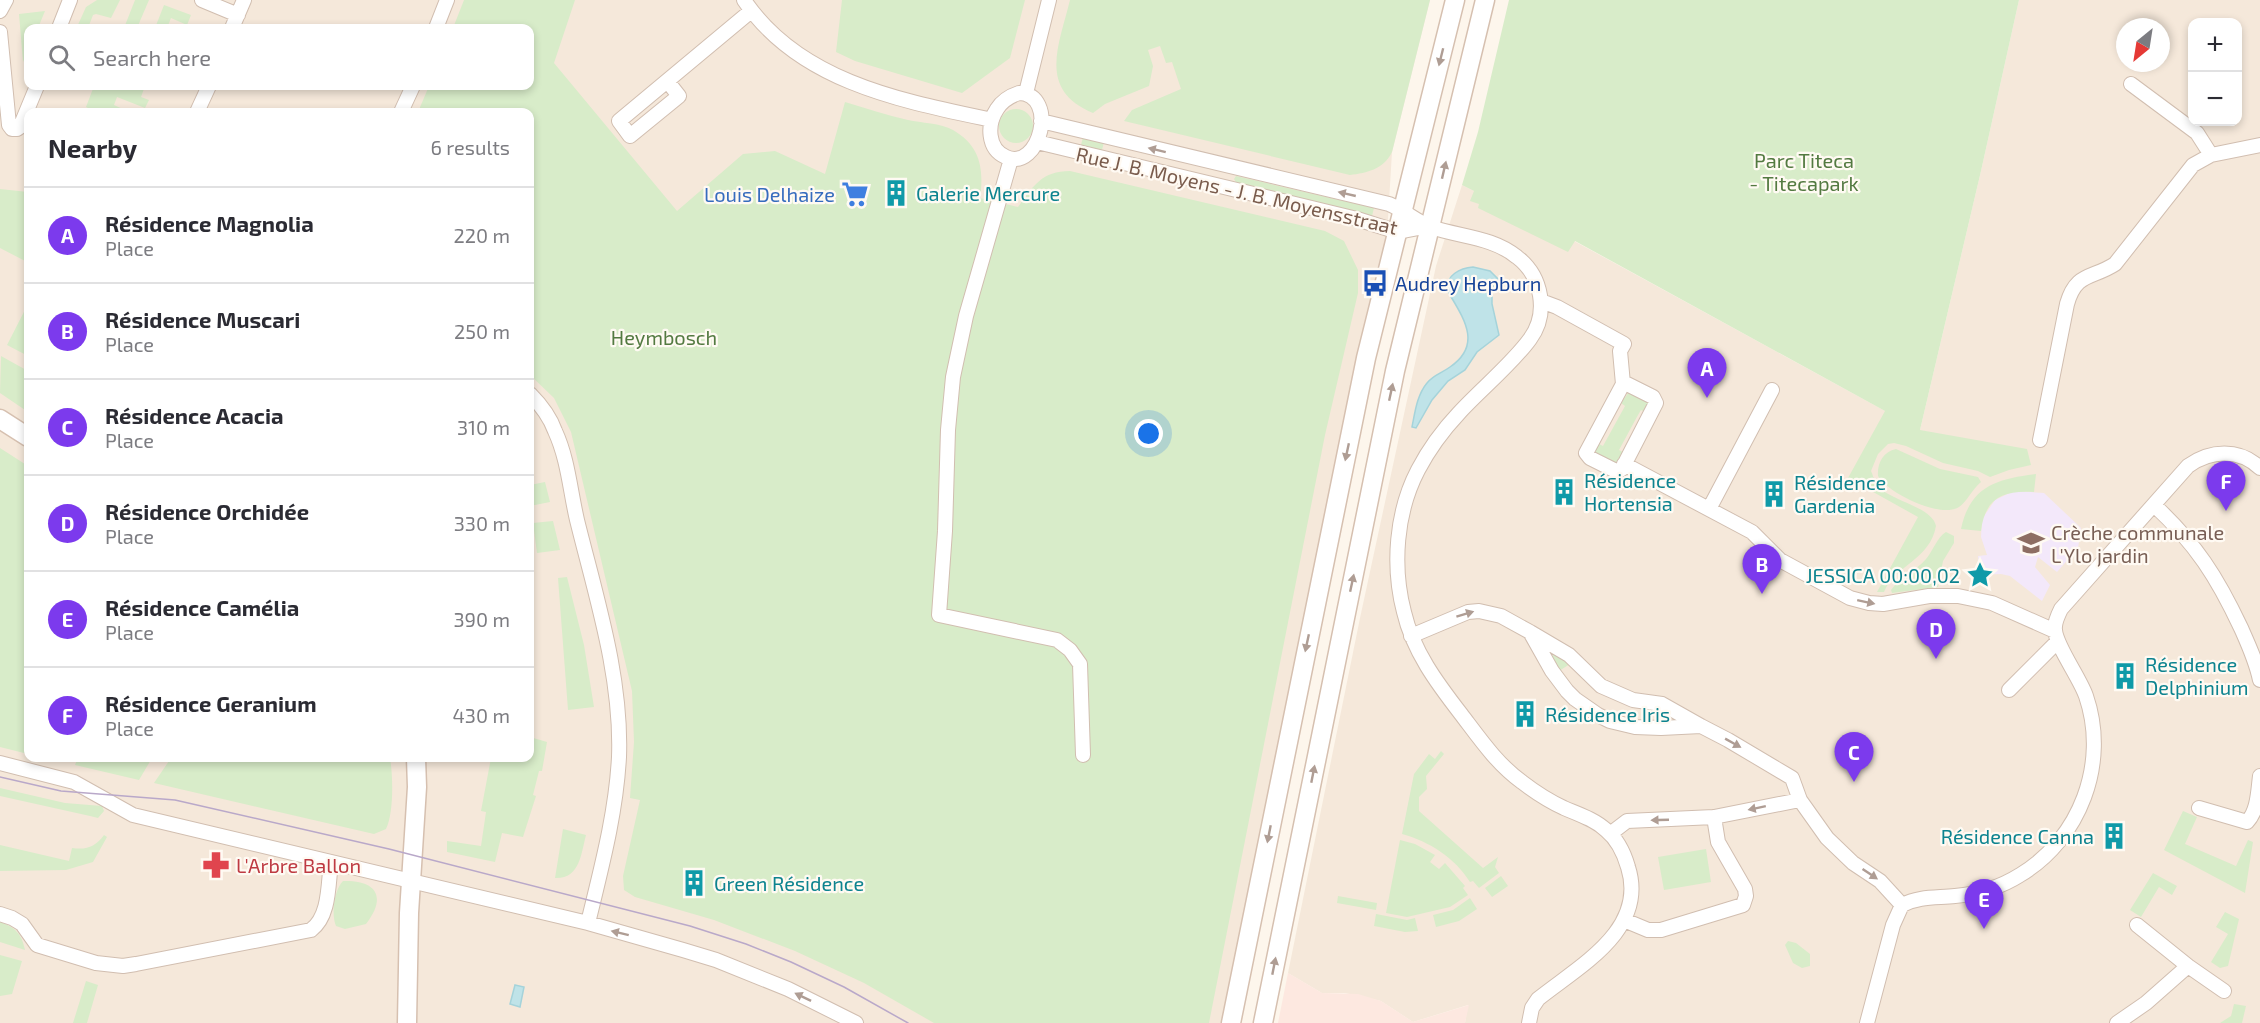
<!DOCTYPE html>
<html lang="en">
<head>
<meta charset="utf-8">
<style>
	:root { --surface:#fff; --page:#f2f2f3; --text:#2b2b33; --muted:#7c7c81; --line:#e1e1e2; --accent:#7c3aed }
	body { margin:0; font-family:"Exo 2",sans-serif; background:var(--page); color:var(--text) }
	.controls { position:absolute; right:18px; top:18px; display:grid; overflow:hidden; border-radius:12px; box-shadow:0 3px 9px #0003 }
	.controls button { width:54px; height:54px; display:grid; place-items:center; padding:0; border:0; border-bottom:2px solid var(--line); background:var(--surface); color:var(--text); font:30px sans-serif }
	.compass { position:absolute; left:2116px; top:18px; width:54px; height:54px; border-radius:50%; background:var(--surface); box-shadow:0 3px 9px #0003; rotate:210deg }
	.you { position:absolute; left:1149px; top:434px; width:21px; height:21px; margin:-15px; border:4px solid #fff; border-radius:50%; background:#1a73e8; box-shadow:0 0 0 9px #1a73e833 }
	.badge { display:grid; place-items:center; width:39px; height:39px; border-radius:50%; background:var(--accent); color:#fff; font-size:20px; font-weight:700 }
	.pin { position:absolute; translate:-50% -50px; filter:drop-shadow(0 2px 3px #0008) }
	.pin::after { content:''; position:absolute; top:32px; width:21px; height:18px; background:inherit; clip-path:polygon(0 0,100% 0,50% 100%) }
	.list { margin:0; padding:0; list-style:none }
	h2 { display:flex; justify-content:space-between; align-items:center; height:78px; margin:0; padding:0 24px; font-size:26px }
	h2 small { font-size:20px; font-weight:400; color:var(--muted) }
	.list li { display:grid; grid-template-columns:39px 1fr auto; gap:18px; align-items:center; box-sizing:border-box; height:96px; padding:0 24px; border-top:2px solid var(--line) }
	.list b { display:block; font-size:22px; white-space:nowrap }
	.list p { margin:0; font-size:20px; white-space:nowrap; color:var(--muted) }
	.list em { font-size:20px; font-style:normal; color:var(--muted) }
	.icon { flex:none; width:33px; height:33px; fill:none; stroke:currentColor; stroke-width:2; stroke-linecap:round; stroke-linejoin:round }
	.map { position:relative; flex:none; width:2260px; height:1023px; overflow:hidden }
	.search { position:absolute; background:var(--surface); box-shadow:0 3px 9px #0003; left:24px; top:24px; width:510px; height:66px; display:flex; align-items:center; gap:15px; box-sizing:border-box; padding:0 21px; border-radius:12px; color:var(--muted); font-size:22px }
	.panel { position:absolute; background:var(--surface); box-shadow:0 3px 9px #0003; left:24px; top:108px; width:510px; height:654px; border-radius:12px }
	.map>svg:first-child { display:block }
</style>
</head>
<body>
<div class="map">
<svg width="2260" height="1023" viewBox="0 0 2260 1023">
	<rect width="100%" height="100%" fill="#fdf6ec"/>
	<!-- residential -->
	<path fill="#f5e8da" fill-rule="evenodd" d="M0,0H1430L1392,152L1386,252L1224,1023H0ZM28,28H530V86H28ZM28,112H530V758H28Z
		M2019,0H2260V1023H1465L1468,1005L1413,1022L1381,1001L1345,993H1322L1288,973L1360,618L1436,266L1462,185L1565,236L1920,430L1981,171ZM2192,22H2238V122H2192ZM2125,27H2161V63H2125Z"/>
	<!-- commercial -->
	<path fill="#fde8e0" d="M1288,973L1322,993L1358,994L1381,1001L1413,1022L1469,1005L1465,1023H1278Z"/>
	<!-- education -->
	<path fill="#f3e8fa" d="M2014,491L2044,493L2081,528L2078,548L2057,572L2038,557L2035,567L2050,585L2042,601L2010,576L2001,574L1980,575L1978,556L1987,555L1981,537L1982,519L1995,500Z"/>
	<!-- green -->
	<path fill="#d8ecc9" d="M97,0H120L111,18L96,14L93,15L88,28L77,27L86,7Z
		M135,0H149L137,28H124Z
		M464,0H575L554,63L677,211L743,154L775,151L825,174L845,102C866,108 886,115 908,120C921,123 941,123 953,130C981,146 984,170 980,198L1018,207C1033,186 1042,171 1070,171L1325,231L1344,241L1358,270V293L1325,435L1209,1023H934L864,983L795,951L714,920L635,897L624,890L623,876L640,800L630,798L634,742L632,691L571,432L554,398L530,375V112H418L429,86H530V28H453Z
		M842,0H1025L1010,58L962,93L855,61L836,52Z
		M1070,0H1430L1392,152C1384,169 1367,173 1350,175L1124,121L1132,110L1181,89L1172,62L1166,63L1160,46L1148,50L1153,66L1149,86L1105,104L1093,113C1037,90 1059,45 1070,0Z
		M1509,0H2019L1981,171L1920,430L2027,449L2031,465L2009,470L1990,477L1978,471L1943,463L1906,446L1894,443L1888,444L1878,454L1871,471C1873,475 1874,481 1877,485C1889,501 1932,506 1936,526C1930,560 1895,565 1884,592H1877L1918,517L1848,478L1885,411L1575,241L1568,252L1478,208L1479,204L1470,201L1474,191L1462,185L1478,132Z
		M164,5L191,15L187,25L171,18L167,28H155Z
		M45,11L38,28H28V50L23,62L19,14Z
		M94,86H145L141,97L149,100L145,108L117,97L114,105L127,111V112H91L92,110L86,107Z
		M999 126a17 17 0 1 1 34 0a17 17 0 1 1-34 0Z
		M1083,137L1104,142L1101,154L1080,149Z
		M1236,176L1374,208L1372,216L1237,184L1234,179Z
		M0,189L28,192V258L27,262L0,248Z
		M28,304V356L7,345Z
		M1,356L28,371V412L0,393Z
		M1629,392L1646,398L1650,405L1645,412L1641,410L1638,415L1619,450L1623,452L1615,464L1596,455L1595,450L1599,444L1603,446L1625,406L1621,403Z
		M0,448L28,466V754L0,747Z
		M1896,449L1940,469L1978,477L1981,482C1973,488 1966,503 1959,507C1940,519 1888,493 1878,476C1877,463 1883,452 1896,449Z
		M2036,474L2034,492C2003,490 1985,498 1981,531L1961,529C1970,486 1997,479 2036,474Z
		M545,482L550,502L530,506V485Z
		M553,521L560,550L537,553L533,523Z
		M1946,532L1954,536V543L1943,561L1938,587L1892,593L1891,590C1900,577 1916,571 1926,559C1933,551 1937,537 1946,532Z
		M567,577L584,645L594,707L568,710L558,578Z
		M1556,652L1570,664L1559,671L1551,657Z
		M530,737L547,742L542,771H539L533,795L536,796L523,837L502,833L495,862L447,852V841L481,846L486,812L481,811L491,758H530Z
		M1441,751L1444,754L1426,776L1427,789L1419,797V811L1483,868L1498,857L1495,867L1499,873L1479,888L1473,881L1470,882C1454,857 1430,842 1402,834L1414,774L1429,754L1435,759Z
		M78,758H85L91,761L94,758H152L139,780L75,765Z
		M171,758H390C393,775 394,813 386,829L374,834L154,783Z
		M0,788L65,803L102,806L104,811L98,818L90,816L0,796Z
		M2183,811L2197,817L2185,844L2236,866L2248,840L2253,842L2245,893L2164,850Z
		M563,829L586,835C581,854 580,879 555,878Z
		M104,835L107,837L93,862L66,870L0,871V845L69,861L72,848C87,850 95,847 104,835Z
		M1400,840L1415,844L1435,855L1430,862L1439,869L1445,863L1465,886L1463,888L1468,895L1450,907L1407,917L1386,913Z
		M1706,849L1711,882L1664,890L1658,857Z
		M2153,873L2177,886L2172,895L2159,887L2141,917L2130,910Z
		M1501,876L1508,886L1492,897L1485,888Z
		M343,881C377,880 387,897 366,924L345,929L336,926C331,914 334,890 343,881Z
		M1338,896L1377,903L1376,910L1337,903Z
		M1470,898L1477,909L1459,921L1436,927L1433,915L1453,910Z
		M2225,912L2239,919L2228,966L2220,968L2211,962L2228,934L2216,927Z
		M1376,914L1407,920L1415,918L1418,931L1405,932L1374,926Z
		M0,922C15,927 22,934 25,950L0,942Z
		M1788,941L1796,943L1810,954V966L1802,968L1793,963L1785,945Z
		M0,955L22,961L12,994L0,996Z
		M86,981L98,985L87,1023H73Z
		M2234,1004L2246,1006L2242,1023H2220L2231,1016Z"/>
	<!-- water -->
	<path fill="#bfe3e8" stroke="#a5d3da" stroke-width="1.5" d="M1473,267L1490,271L1498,279L1492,292V304L1499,335L1477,352L1465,370L1448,381L1432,400L1416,428L1412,427C1415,412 1417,395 1427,383C1433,375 1442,373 1450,367C1484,344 1462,316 1447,290C1446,275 1460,268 1473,267Z
		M515,985L524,987L520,1007L510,1004Z"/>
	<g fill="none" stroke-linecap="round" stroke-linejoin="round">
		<defs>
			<path id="street" d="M202,0L238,15
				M744,0C799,82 902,101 992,120
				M0,11L6,0
				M59,28L70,0
				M232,28L244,0
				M436,28L447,0
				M0,32L9,125L12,129H17L20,127L37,86
				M668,82L679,96L630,136L619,121L751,11
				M2131,84L2197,133L2211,155
				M1019,93C1059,94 1040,172 1006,157C987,149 987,124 997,109C1002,101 1010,96 1019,93Z
				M1026,93L1049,0
				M197,112L209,86
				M401,112L413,86
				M1041,121L1389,204C1404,210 1417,222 1431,227C1460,237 1493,237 1517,257C1542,276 1549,313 1530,339C1512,364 1481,389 1459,413C1443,430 1429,449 1418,470C1396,512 1392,566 1404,612C1413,651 1437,683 1461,714C1480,739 1497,764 1522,782C1535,792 1549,801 1564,808C1578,814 1594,819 1606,830C1617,839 1624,853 1628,867C1648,930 1579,966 1538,999L1532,1008L1529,1023
				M1037,142L1357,219L1398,232L1429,226
				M1011,159L966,316L953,377L948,430L945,531L939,615L1057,640L1070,650L1080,664L1083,755
				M1541,301L1557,307L1624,344L1620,351L1623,384
				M1623,384H1627L1653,397L1656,403L1622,469L1616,471L1590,458L1586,453Z
				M530,394C540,404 550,417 555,431C568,459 570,490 577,520C596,597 622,677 619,757C616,814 601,869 588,923
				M2040,440L2067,304C2076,272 2092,279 2115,264L2193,165L2211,155L2260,145
				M1624,464L1752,532L1780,560L1850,598L1869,603L1883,604L1929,596H1958L1992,603L2055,631
				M2154,505C2196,544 2217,577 2241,628C2249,646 2256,661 2260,680
				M1709,509L1772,390
				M1530,632L1569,655L1601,686L1633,700L1662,704L1701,726
				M1411,636L1468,612L1479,611L1501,616L1530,632L1552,671L1567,691L1575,699L1598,715L1610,721L1635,727L1661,728L1701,726L1728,740L1792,778L1800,800L1827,838L1853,863L1880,881L1902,905
				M2009,690L2058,641
				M0,763L74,782L133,815L588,923L683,950L716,960L788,989L856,1023
				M2199,808L2247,822C2258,811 2258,791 2260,776
				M1610,834L1627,821L1714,817L1800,800
				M0,914L12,918L22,924L37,945L96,963L123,966L136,964L311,930C330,916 328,884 331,862
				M1624,920L1648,930H1661L1743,905L1746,896L1745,889L1718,842L1714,817
				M2137,925L2188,966L2224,991
				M1867,1023L1893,925L1902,905C1919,896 1937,898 1955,896C1978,894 2001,887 2020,875C2080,839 2109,763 2086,696C2080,678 2056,646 2055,630C2054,623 2058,615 2061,609L2188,466C2210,450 2239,448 2260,468
				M2117,1023L2146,1003L2188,966"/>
			<path id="secondary" d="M0,419L28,437
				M407,1023L409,913L417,787L416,758
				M1231,1023L1366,358L1455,0
				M1263,1023L1395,371L1485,0"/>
		</defs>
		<!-- street casing -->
		<use href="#street" stroke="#d1beb0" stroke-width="16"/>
		<!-- secondary casing -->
		<use href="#secondary" stroke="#d6c0b0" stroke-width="21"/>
		<!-- street -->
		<use href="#street" stroke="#fff" stroke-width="14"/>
		<!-- secondary -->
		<use href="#secondary" stroke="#fff" stroke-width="18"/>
		<!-- tram -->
		<path stroke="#b9a8c9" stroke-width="1.5" d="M0,777L61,791L175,800L389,849L690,926L746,944L791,962L844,987L908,1023"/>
	</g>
	<!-- one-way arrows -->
	<defs><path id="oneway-solid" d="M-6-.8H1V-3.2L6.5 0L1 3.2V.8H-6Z" transform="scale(1.5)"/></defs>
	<g fill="#af9d94">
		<use href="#oneway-solid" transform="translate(1441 57) rotate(104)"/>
		<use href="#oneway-solid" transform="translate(1157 150) rotate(-166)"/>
		<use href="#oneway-solid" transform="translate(1444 170) rotate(-77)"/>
		<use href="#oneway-solid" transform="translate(1347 194) rotate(-167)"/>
		<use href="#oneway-solid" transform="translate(1391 392) rotate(-78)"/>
		<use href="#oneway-solid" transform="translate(1347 452) rotate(102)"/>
		<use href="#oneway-solid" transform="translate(1352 583) rotate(-78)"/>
		<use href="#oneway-solid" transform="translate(1866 602) rotate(12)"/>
		<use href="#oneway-solid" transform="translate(1465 614) rotate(-17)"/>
		<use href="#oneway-solid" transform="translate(1307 643) rotate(102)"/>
		<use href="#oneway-solid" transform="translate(1733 743) rotate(29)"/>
		<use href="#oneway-solid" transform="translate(1313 774) rotate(-79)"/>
		<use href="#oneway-solid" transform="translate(1757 808) rotate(168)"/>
		<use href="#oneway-solid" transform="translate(1660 820) rotate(178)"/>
		<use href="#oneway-solid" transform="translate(1269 834) rotate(101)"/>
		<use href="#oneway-solid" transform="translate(1870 874) rotate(34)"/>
		<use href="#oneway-solid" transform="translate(620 933) rotate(-166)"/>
		<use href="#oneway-solid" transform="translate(1274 966) rotate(-79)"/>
		<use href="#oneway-solid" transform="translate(803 997) rotate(-154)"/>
	</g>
	<!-- icons -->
	<defs>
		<symbol id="building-bare" viewBox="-9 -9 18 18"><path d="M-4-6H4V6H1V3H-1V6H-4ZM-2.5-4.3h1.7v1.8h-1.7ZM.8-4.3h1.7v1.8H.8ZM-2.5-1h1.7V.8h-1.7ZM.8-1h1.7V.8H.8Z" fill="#0f9aa8" stroke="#fffaf3" stroke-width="2.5" paint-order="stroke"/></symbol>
		<symbol id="supermarket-bare" viewBox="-9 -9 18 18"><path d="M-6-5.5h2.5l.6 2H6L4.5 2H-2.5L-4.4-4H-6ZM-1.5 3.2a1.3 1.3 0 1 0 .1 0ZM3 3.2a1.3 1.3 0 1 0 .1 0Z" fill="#3f7fe0" stroke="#fffaf3" stroke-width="2.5" paint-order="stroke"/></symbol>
		<symbol id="bus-bare" viewBox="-9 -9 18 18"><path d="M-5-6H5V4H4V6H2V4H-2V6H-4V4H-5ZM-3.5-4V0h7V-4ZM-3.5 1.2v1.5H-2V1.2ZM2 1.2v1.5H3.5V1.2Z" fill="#1a4fb4" stroke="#fffaf3" stroke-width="2.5" paint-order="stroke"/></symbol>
		<symbol id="school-bare" viewBox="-9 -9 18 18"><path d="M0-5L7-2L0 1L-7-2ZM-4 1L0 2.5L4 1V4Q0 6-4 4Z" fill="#8d6e63" stroke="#fffaf3" stroke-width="2.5" paint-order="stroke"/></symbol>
		<symbol id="sight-bare" viewBox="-9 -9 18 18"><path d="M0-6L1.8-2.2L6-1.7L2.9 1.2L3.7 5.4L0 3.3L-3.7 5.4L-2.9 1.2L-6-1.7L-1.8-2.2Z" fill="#0f9aa8" stroke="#fffaf3" stroke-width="2.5" paint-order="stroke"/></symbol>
		<symbol id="pharmacy-bare" viewBox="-9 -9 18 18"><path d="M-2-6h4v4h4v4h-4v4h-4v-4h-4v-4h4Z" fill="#e0444e" stroke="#fffaf3" stroke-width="2.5" paint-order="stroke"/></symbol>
	</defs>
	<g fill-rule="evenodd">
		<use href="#building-bare" x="877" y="174" width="38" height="38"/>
		<use href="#supermarket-bare" x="836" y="175" width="38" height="38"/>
		<use href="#bus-bare" x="1356" y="264" width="38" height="38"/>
		<use href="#building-bare" x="1545" y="473" width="38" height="38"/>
		<use href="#building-bare" x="1755" y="475" width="38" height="38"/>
		<use href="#school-bare" x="2012" y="524" width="38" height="38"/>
		<use href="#sight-bare" x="1961" y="556" width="38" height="38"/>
		<use href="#building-bare" x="2106" y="657" width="38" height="38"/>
		<use href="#building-bare" x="1506" y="695" width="38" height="38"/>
		<use href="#building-bare" x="2095" y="817" width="38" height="38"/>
		<use href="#pharmacy-bare" x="197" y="846" width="38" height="38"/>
		<use href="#building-bare" x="675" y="864" width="38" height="38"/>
	</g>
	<g text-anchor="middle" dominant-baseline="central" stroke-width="4.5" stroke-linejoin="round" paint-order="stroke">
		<!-- park labels -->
		<g font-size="20" fill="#537a41" stroke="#fffaf3">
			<text x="1804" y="160">Parc Titeca<tspan x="1804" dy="23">- Titecapark</tspan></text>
			<text x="664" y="337">Heymbosch</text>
		</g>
		<!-- street labels -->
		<g font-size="20" fill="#7a5c4d" stroke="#fffaf3">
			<text transform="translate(1237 190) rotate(13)">Rue J. B. Moyens - J. B. Moyensstraat</text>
		</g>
		<!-- culture labels -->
		<g font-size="20" fill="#0d838f" stroke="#fffaf3" text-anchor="start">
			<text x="916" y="193">Galerie Mercure</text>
			<text x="1584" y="480">Résidence<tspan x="1584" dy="23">Hortensia</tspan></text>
			<text x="1794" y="482">Résidence<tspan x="1794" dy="23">Gardenia</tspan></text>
			<text x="1960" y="575" text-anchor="end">JESSICA 00:00,02</text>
			<text x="2145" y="664">Résidence<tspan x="2145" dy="23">Delphinium</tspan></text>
			<text x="1545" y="714">Résidence Iris</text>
			<text x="2094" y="836" text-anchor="end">Résidence Canna</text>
			<text x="714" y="883">Green Résidence</text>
		</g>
		<!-- shop labels -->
		<g font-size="20" fill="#366cbe" stroke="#fffaf3" text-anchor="end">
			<text x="835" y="194">Louis Delhaize</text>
		</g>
		<!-- transit labels -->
		<g font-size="20" fill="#164399" stroke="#fffaf3" text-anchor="start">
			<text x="1395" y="283">Audrey Hepburn</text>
		</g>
		<!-- education labels -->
		<g font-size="20" fill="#785e54" stroke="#fffaf3" text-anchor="start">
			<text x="2051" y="532">Crèche communale<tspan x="2051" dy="23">L'Ylo jardin</tspan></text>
		</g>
		<!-- health labels -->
		<g font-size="20" fill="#be3a42" stroke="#fffaf3" text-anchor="start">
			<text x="236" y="865">L'Arbre Ballon</text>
		</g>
	</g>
</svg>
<div class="controls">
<button>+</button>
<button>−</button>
</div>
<svg class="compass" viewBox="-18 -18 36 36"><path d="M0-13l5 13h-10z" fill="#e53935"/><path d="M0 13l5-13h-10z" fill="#7c7c81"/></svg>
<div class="you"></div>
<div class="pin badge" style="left:1707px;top:398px">A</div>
<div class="pin badge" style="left:1762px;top:594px">B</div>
<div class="pin badge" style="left:1854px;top:782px">C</div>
<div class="pin badge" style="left:1936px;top:659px">D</div>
<div class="pin badge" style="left:1984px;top:929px">E</div>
<div class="pin badge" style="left:2226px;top:511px">F</div>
<div class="search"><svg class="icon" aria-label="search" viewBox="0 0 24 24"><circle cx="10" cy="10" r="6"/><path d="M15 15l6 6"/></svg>Search here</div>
<section class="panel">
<h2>Nearby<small>6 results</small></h2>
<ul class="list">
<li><span class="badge">A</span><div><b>Résidence Magnolia</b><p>Place</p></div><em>220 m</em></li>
<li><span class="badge">B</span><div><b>Résidence Muscari</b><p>Place</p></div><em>250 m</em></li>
<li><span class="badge">C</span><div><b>Résidence Acacia</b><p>Place</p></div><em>310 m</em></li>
<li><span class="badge">D</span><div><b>Résidence Orchidée</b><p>Place</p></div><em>330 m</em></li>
<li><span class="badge">E</span><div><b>Résidence Camélia</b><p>Place</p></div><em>390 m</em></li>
<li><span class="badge">F</span><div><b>Résidence Geranium</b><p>Place</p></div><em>430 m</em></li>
</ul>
</section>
</div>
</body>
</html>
